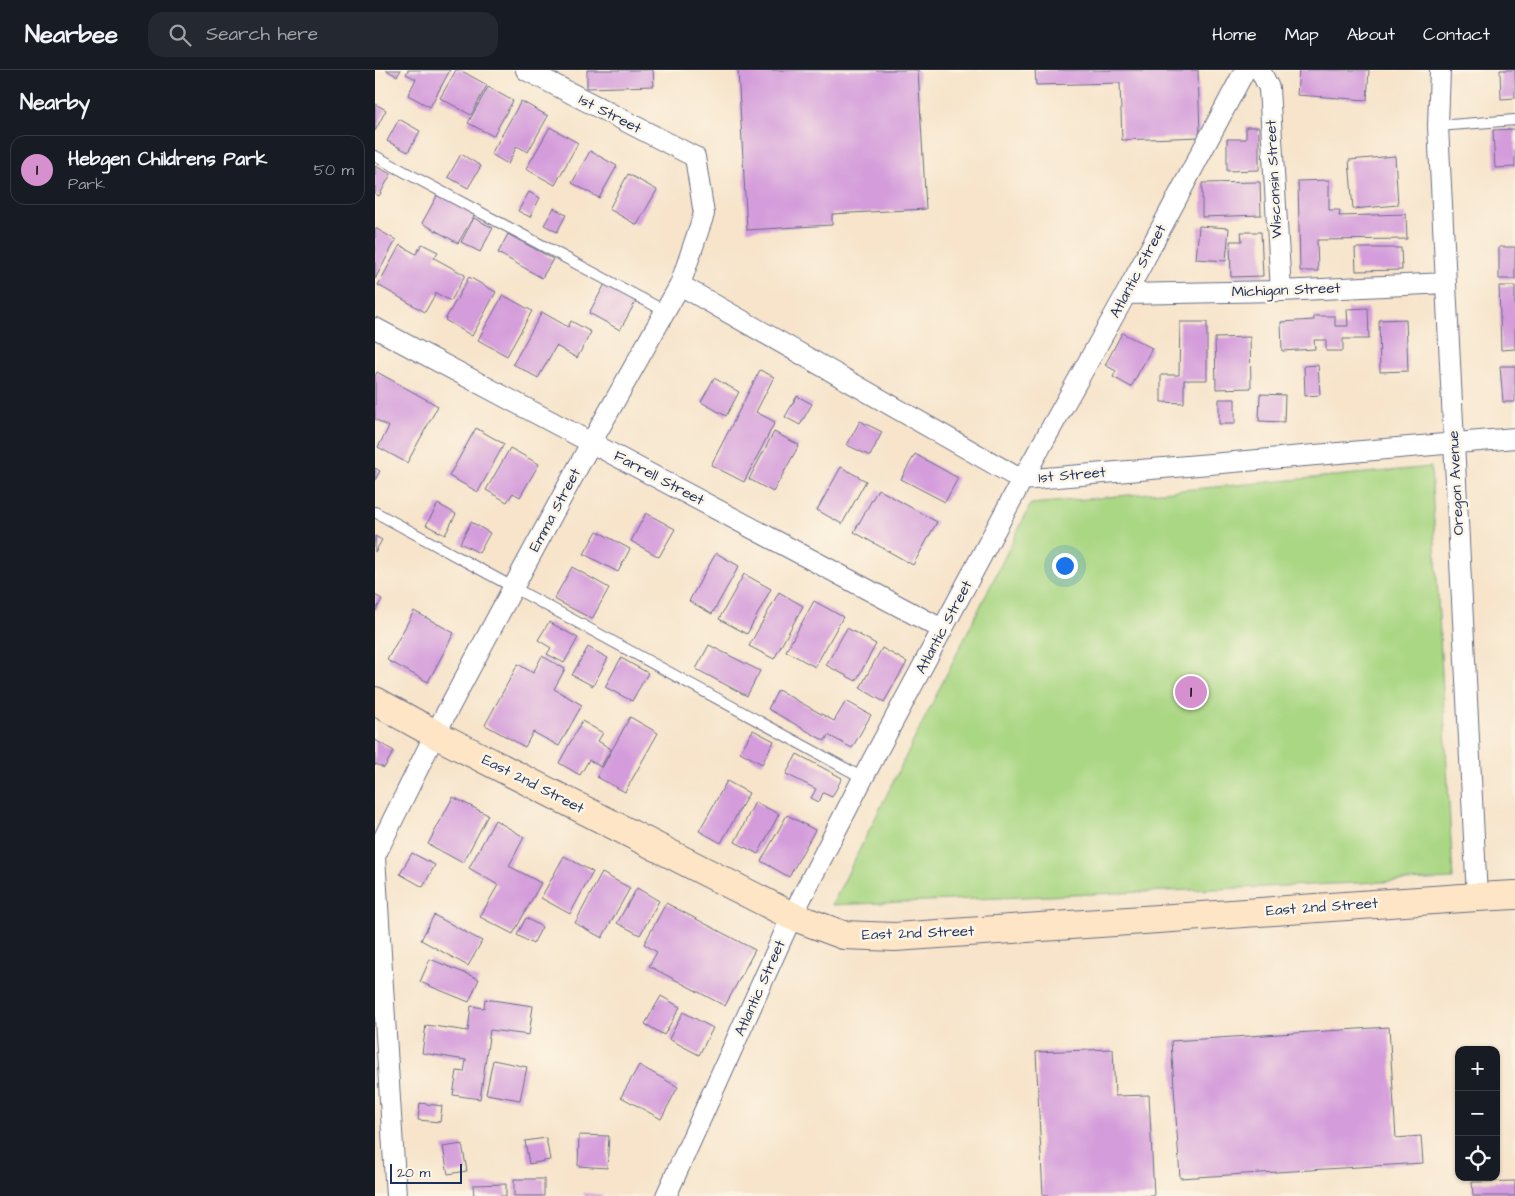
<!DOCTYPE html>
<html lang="en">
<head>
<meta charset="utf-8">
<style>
	:root { --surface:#171b24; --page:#242831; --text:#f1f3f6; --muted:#9ea1a6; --line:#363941; --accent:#d690ce }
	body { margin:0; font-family:"Architects Daughter",sans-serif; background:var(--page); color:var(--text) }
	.controls { position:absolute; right:15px; bottom:15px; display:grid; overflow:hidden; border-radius:10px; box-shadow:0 1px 4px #0004 }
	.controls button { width:45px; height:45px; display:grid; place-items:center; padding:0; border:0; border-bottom:1px solid var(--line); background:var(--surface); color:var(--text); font:25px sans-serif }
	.scale { position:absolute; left:15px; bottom:12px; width:72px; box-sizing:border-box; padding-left:5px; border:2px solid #1b2f5e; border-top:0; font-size:14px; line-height:18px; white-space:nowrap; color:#1b2f5e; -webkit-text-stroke:4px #fcf5e5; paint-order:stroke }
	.you { position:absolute; left:689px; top:495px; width:18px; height:18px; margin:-12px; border:4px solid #fff; border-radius:50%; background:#1a73e8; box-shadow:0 0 0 8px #1a73e833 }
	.badge { display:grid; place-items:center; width:32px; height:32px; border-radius:50%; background:var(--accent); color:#111; font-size:16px; font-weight:700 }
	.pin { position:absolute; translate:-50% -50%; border:2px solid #fff; box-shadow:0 1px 5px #0006 }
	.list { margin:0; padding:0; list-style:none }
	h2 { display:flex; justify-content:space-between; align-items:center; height:65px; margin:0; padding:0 20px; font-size:21px }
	h2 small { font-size:16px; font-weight:400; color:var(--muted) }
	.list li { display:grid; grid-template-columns:32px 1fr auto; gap:15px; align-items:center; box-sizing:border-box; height:70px; margin:0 10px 10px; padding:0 10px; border:1px solid var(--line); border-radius:15px }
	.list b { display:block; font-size:19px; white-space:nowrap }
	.list p { margin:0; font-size:16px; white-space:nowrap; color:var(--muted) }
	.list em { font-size:16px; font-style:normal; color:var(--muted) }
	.icon { flex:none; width:28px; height:28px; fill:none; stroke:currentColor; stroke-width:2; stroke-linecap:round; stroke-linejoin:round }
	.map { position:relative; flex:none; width:1140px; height:1126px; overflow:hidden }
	header { display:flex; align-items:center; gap:30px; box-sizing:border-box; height:70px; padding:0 25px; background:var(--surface); border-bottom:1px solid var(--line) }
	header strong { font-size:24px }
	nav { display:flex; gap:28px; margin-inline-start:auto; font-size:18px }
	.search { width:350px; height:45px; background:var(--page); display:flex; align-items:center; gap:12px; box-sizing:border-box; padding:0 18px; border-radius:15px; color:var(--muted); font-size:19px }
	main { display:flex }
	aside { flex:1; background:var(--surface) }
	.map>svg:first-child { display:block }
</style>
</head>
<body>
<header>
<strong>Nearbee</strong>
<div class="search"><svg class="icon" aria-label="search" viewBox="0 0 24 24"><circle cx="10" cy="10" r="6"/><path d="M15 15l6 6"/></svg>Search here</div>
<nav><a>Home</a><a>Map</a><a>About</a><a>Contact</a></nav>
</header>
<main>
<aside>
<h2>Nearby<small></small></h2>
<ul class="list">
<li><span class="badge">1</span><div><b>Hebgen Childrens Park</b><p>Park</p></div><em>50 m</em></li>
</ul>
</aside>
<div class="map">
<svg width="1140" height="1126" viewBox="0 0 1140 1126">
	<rect width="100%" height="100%" fill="#fcf5e5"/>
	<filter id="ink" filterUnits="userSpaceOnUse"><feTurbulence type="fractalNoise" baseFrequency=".02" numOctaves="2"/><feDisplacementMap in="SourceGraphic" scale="10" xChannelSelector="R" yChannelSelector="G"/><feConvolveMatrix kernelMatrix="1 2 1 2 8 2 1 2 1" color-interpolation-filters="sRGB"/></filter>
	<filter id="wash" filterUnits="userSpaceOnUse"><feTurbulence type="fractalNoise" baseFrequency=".0096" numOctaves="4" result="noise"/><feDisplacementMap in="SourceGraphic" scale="20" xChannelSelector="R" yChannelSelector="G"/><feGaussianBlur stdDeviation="1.12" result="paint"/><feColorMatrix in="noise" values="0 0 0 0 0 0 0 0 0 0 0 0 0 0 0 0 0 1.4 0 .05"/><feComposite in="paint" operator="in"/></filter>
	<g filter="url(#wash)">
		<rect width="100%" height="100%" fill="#f7e4cb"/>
		<!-- green -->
		<path fill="#aad784" stroke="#628371" d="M1056,397L1078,809L457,835L656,434Z"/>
		<g id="blocks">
			<!-- building -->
			<path fill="#d49cdb" d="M11,0H26L22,6Z
				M33,0H75L55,37L33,25L41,9L31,4Z
				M81,0H85L112,15L96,45L65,28Z
				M212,0H278L279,16L212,18Z
				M363,0H543L551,139L457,144V155L372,160Z
				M660,0H823L825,67L747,70L745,13L661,15Z
				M924,0H994L992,30L922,25Z
				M1125,0H1140V28L1126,29Z
				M113,17L138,31L118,66L93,53Z
				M146,31L173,46L153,82L142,76L133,94L116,84Z
				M0,34L11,40L0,61Z
				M24,49L45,61L33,82L12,71Z
				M175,57L203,73L180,115L151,99Z
				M871,57H884V100L852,101V69H871Z
				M1140,59V97L1120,98L1118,60Z
				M215,81L242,96L224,128L197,113Z
				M86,84L106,96L93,118L73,107Z
				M1020,86L1023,135L978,139L974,90Z
				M0,96L16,104L4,126L0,124Z
				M253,104L282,120L262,155L234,139Z
				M954,110V140H965L964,146L1031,144L1032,169L942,170L943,201H925L923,111Z
				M885,112L886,145L827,147V113Z
				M154,122L165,128L155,147L143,141Z
				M63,124L100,144L83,173L47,153Z
				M179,138L191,145L182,162L169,155Z
				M99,148L118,158L105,182L86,172Z
				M824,156L854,158L851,191L821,189Z
				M0,158L21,170L0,209Z
				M866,162H886L888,206L856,207L855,171H867Z
				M133,164L178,189L167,208L123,183Z
				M47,174L63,182L59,188L90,205L76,231L61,223L50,242L3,215L25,175L41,184Z
				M1124,177H1140V209H1124Z
				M980,178H1026L1027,200L981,201Z
				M94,207L121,222L97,266L70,250Z
				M230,214L261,231L245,260L214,243Z
				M1124,216H1140V279L1126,280Z
				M128,225L157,241L132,286L103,270Z
				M993,238L994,269H968V281H951V270H939L940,279L907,281L906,252L939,250V246H960V256H973L972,239Z
				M167,242L193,257L196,251L216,262L202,288L181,276L163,308L138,294Z
				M1031,249L1033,301L1005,302L1004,250Z
				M805,252H832V310H809V333L786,332V305H804Z
				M747,263L777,278L756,317L738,307L741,301L730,295Z
				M875,267L876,318L841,319L840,268Z
				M943,295L945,325L930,326L929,296Z
				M1125,296H1140V332H1128Z
				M385,300L399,307L381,342L400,352L369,412L336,395Z
				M2,302L63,336L32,393L3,377L14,357L0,349V306Z
				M339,308L364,322L351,346L326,332Z
				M885,324L910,325L909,352L884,351Z
				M422,326L437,334L425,355L410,347Z
				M844,329H860V354H844Z
				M485,351L507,362L495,386L472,375Z
				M101,358L129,374L103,422L74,406Z
				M399,362L424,375L398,422L374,409Z
				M135,378L164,394L145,427L138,423L132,432L111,420Z
				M540,384L583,408L570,432L526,409Z
				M466,397L491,411L467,454L442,440Z
				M0,398L5,401L0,410Z
				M503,419L562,452L538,495L479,462Z
				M63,434L81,444L70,465L51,455Z
				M271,443L300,459L284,487L256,471Z
				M96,452L115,463L104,483L85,473Z
				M222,461L255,479L243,502L209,484Z
				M0,466L7,470L0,482Z
				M341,483L364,496L337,544L314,531Z
				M197,497L234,518L217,549L179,529Z
				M369,504L396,519L372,564L344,549Z
				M404,522L428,536L399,589L374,576Z
				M0,525L7,529L0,542Z
				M439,531L468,547L440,597L411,581Z
				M39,541L79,563L53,612L12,590Z
				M174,552L203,568L189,593L172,584L176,578L163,570Z
				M472,558L501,574L481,611L451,595Z
				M334,575L385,601L372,626L321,599Z
				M213,577L233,588L218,616L197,605Z
				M507,578L532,592L509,632L485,618Z
				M167,586L190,599L179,619L207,635L184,676L158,662L150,677L110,655L143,594L158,603Z
				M246,588L273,603L257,631L230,617Z
				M403,620L459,651L471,631L496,645L477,678L453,665L450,671L393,639Z
				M255,647L283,663L250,722L222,707Z
				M207,651L228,663L223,671L236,679L226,697L214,690L205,705L184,693Z
				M378,660L399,671L387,694L365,682Z
				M0,670L19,681L9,698L1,694L0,696Z
				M422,684L467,708L457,727L448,723L444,732L436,728L441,719L411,704Z
				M352,711L374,723L346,773L324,761Z
				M78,727L113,745L88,793L53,774Z
				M380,732L404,744L383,784L360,772Z
				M412,745L440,760L414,807L386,791Z
				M120,750L149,767L134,796L166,813L138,864L105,847L123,815L94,798Z
				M37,783L60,795L48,817L25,804Z
				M189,786L218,802L195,844L166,828Z
				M227,803L255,818L227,868L200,853Z
				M262,818L284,831L265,865L242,853Z
				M291,833L380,880L350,936L274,896L282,882L269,874Z
				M59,845L107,871L93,896L46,870Z
				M151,848L167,857L158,874L142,865Z
				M55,889L104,909L94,932L45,912Z
				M286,926L305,937L289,965L270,954Z
				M110,929L158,936L154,965L115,960L105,1029L78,1025L82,1001L89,1002L91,990L47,983L51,955L93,961L96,936L109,938Z
				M308,942L338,958L324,985L294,969Z
				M1014,957L1021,1068L1046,1066L1048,1093L805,1108L796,971Z
				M738,979L740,1026L774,1025L779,1126H668L661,982Z
				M118,990L152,997L145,1030L111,1024Z
				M264,995L303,1017L286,1049L246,1027Z
				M45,1033L67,1036L65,1052L43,1050Z
				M204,1065L234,1066L232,1098L203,1096Z
				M171,1068L175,1090L154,1094L150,1071Z
				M87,1074L92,1101L73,1104L68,1077Z
				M139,1109H169V1126H139Z
				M1140,1111V1126H1098L1097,1112Z
				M131,1114V1126H99L98,1115Z
				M209,1123L227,1125V1126H209Z"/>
		</g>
	</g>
	<g filter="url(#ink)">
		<use href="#blocks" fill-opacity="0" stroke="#686e84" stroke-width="1"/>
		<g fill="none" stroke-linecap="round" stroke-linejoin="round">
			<defs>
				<path id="lane" d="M1063,56L1140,50
					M0,86L290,241
					M0,442L488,708"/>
				<path id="street" d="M885,0L894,18L906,221
					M1065,0L1063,56L1102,827
					M305,215L647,410L1140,368
					M751,224L906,221L1071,213
					M0,258L567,559
					M0,786L60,664L139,516L216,373L305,215L329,144L320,87L151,0
					M0,787L21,1126
					M291,1126L417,846L488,708L647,410L751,224L870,0"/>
				<path id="secondary" d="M0,631L60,664L417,846L468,865L520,867L1102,827L1140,825"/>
			</defs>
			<!-- lane casing -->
			<use href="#lane" stroke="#686e84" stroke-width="12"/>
			<!-- street casing -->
			<use href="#street" stroke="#686e84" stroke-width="22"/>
			<!-- secondary casing -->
			<use href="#secondary" stroke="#686e84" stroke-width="30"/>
			<!-- lane -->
			<use href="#lane" stroke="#fff" stroke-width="10"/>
			<!-- street -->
			<use href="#street" stroke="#fff" stroke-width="20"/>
			<!-- secondary -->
			<use href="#secondary" stroke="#fde5c5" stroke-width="28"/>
		</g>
	</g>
	<g text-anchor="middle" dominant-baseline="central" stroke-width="5" stroke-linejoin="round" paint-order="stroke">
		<!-- street labels -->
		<g font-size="15" fill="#1b2f5e" stroke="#fcf5e5">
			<text transform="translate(235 44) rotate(27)">1st Street</text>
			<text transform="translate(899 109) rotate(-93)">Wisconsin Street</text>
			<text transform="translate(763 201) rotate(-62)">Atlantic Street</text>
			<text transform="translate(911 220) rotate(-2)">Michigan Street</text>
			<text transform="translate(697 405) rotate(-5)">1st Street</text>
			<text transform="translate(284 408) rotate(28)">Farrell Street</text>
			<text transform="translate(1081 413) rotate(-93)">Oregon Avenue</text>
			<text transform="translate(180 440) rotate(-62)">Emma Street</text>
			<text transform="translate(569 557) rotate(-62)">Atlantic Street</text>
			<text transform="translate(158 714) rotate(27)">East 2nd Street</text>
			<text transform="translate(947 837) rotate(-4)">East 2nd Street</text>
			<text transform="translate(543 863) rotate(-2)">East 2nd Street</text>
			<text transform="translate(385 918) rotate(-66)">Atlantic Street</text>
		</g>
	</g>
</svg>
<div class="controls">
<button>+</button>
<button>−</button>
<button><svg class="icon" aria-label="locate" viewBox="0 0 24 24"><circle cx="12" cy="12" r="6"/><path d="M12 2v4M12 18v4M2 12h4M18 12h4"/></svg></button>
</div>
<div class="scale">20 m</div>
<div class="you"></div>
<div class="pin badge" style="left:816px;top:622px">1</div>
</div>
</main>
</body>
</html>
